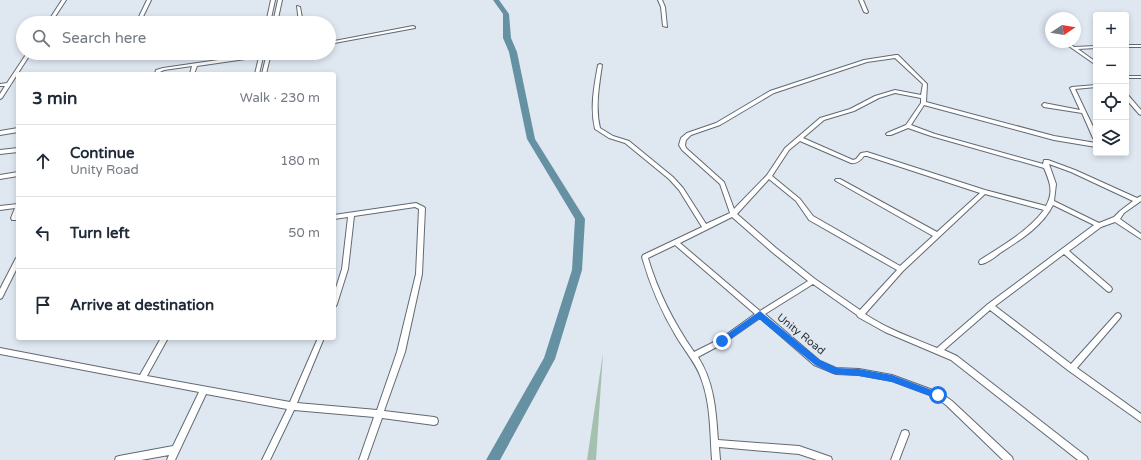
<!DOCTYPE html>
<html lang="en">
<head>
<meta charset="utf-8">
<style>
	:root { --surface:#fff; --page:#f6f6f7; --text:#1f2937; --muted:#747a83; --line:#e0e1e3 }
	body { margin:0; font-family:"Varela Round",sans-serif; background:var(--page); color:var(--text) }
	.controls { position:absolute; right:12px; top:12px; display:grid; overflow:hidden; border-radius:4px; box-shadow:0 2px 6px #0003 }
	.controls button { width:36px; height:36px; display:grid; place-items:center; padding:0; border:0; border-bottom:1px solid var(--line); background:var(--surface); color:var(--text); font:20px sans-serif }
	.compass { position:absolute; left:1045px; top:12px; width:36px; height:36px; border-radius:50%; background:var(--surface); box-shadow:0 2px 6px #0003; rotate:78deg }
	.stop { position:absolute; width:12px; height:12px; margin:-9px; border:3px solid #1a73e8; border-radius:50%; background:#fff }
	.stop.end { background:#1a73e8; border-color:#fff; box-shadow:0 1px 4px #0008 }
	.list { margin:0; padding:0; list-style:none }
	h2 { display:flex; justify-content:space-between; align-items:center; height:52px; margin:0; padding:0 16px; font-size:17px }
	h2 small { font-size:13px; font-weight:400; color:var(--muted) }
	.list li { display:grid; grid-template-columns:26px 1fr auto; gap:12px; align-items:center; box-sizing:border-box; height:72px; padding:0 16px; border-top:1px solid var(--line) }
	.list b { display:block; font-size:15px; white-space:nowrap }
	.list p { margin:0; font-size:13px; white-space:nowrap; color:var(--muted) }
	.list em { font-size:13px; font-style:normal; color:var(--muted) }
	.icon { flex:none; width:22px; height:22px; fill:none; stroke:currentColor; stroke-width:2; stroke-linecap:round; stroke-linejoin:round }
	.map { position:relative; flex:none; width:1141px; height:460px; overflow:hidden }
	.search { position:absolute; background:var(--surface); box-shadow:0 2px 6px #0003; left:16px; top:16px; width:320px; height:44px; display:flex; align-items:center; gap:10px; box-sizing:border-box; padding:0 14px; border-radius:22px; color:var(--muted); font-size:15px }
	.panel { position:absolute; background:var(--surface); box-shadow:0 2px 6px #0003; left:16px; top:72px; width:320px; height:268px; border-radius:4px }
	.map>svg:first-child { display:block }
</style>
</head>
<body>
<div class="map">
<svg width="1141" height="460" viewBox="0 0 1141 460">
	<rect width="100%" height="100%" fill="#dfe8f1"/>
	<!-- green -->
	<path fill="#a5c0af" d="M603,353L596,460H587Z"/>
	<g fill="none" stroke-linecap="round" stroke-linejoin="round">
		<!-- river -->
		<path fill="#6591a2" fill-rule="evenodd" d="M493,0H499L509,14L511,38L517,52L535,139L585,219L582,270L555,359L500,460H486L544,358L572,270L575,219L527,139L509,52L503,38V14Z"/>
		<defs>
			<path id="street" d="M62,0H66L51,23H47Z
				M147,0H151L140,23H136Z
				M271,0H275L270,23H266Z
				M278,0H282L277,23H273Z
				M658,0H662L665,7L667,27L663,26L661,7Z
				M859,0H863L868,12L867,13L864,12Z
				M297,6L300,7L303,23H299Z
				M413,26L415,27V28L329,44V42Z
				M1063,42H1068L1074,47L1096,46V48L1078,49L1096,62V65Z
				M1126,45H1141V47H1126Z
				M27,53H31L2,98L0,99V94L5,86H0V84L7,83Z
				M260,53H264L259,74H255L259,57L197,66L194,74H190L192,66L164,70L160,72L159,74H155L156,70L163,68L260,54Z
				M267,53H271L266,74H262Z
				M896,55H898L927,84L926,102L1054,136L1096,143V147L1054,140L924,105L911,125L935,134L1043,164L1044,160H1048L1075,170L1137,198L1141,196V201L1124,213L1120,219L1141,234V239L1115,222L1101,227L1069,251L1111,287L1112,289L1111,291L1109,292L1107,291L1064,254L995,306L1071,364L1116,314L1118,313L1120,314L1121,316L1120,318L1077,368L1141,414V422L1069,371L990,310L944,350L957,356L1087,457L1088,460H1078L951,360L885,332L858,317L857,315L813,284L765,314L820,361L836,368L859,369L892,375L941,393L952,401L1012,457L1013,460H1003L946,405L935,397L892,381L859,375L836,374L814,365L760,318L724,343L698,357C714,382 716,410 718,440L799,446L831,457L832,460H817L799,454L719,447L720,460H712C710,433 711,404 701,378C696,363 684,350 676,336C661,311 650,285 642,257L643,255L702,227L679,190L669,179L625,143L609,138L595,129C590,107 594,87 598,65L600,64L602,65C599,86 595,107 600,128L613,136L629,141L673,177L683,188L706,224L730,213L720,184L682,150L679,145L681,138L687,133L716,123L770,91L864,60ZM895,58L923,84L921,95L895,90L875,96L850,109L820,118L785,148L767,175L734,209L724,182L686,148L685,145L686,140L691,135L720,125L774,93L867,62ZM895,93L921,98V103L906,125L887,133L886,134L887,135H891L908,128L931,136L1044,168C1050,182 1054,192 1046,206L985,190L867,152L861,153L856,159L853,160L803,138L824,120L854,111L879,98ZM800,141L851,163C857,164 861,160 864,156H867L980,193L937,232L840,179H836L835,180L836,181L933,236L900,266L813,216L800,199L772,176L789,150ZM1049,164L1071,172L1133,201L1120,211L1114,217L1099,223L1054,201L1056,184ZM769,179L796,201L809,220L897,270L860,310L815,279L776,248L737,214ZM985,194L1044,210C1027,232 1003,245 980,260L979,262L980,264H982C989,262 995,257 1000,253C1020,240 1042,227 1053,205L1094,225L988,304L937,348C913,338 887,329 865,314L903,271ZM732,217L772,252L808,281L760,311L680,243ZM675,245L755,314L720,339L694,352C674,323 658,292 648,258Z
				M1126,76H1141V78H1126Z
				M1096,85V87L1075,89L1096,133V140L1093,138L1082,113L1044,107L1042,105L1044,103L1080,110L1070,88L1072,87Z
				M1126,95H1128L1141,110V115L1139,114L1126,99Z
				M18,128V132L0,135V131Z
				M18,148V152L0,154V150Z
				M18,172V176L0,179V175Z
				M416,203L424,207L425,208L422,274L405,352L384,411L434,417L437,418L438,421L437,424L434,425L382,418L367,460H359L374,417L294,410L270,460H262L287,409L206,394L175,460H167L169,455L141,460H115L116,457L119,456L173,446L199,392L0,354V348L140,375L161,338H168L147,376L290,402L318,338H324L297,403L377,410L397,352L416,274L419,209L415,207L354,216L348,269L337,304L336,306L334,307V294L342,269L348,217L334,219V215Z
				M18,204V215L16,220H12L11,218L15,208L0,210V206Z
				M16,258H18V266L2,298L0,299V289Z
				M905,430L908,431L909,434L899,460H891L902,431Z"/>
		</defs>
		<!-- street casing -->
		<use href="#street" stroke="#626972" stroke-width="2"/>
		<!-- street -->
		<use href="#street" fill="#fff" fill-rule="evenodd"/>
	</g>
	<!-- route -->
	<path fill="#1a73e8" d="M760,311L820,360L837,368L859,369L892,375L940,393V398L938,399L892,382L859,376L833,374L815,365L759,319L725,343H720V339Z"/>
	<g text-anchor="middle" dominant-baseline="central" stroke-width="3" stroke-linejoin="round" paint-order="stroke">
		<!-- street labels -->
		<g font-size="11" fill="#303337" stroke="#dfe8f1">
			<text transform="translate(801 334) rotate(39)">Unity Road</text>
		</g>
	</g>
</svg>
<div class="controls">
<button>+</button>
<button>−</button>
<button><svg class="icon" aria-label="locate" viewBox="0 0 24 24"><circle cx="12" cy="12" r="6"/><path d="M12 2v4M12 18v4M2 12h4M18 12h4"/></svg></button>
<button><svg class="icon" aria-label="layers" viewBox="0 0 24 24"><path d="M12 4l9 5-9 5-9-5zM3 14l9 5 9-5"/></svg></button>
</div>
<svg class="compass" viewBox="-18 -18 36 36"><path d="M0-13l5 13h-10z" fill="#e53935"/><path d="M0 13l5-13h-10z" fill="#747a83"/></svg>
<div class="stop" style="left:938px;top:395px"></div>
<div class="stop end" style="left:722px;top:341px"></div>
<div class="search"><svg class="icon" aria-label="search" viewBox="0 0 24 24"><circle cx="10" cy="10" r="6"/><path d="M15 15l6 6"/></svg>Search here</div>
<section class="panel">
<h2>3 min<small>Walk · 230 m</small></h2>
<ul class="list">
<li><svg class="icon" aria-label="ahead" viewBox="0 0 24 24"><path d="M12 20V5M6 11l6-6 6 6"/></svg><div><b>Continue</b><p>Unity Road</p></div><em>180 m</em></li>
<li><svg class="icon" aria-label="left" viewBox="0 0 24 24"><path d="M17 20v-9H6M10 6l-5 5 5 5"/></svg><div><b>Turn left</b></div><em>50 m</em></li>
<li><svg class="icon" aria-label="arrive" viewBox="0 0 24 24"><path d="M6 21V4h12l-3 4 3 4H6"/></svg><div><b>Arrive at destination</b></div></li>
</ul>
</section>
</div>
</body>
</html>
